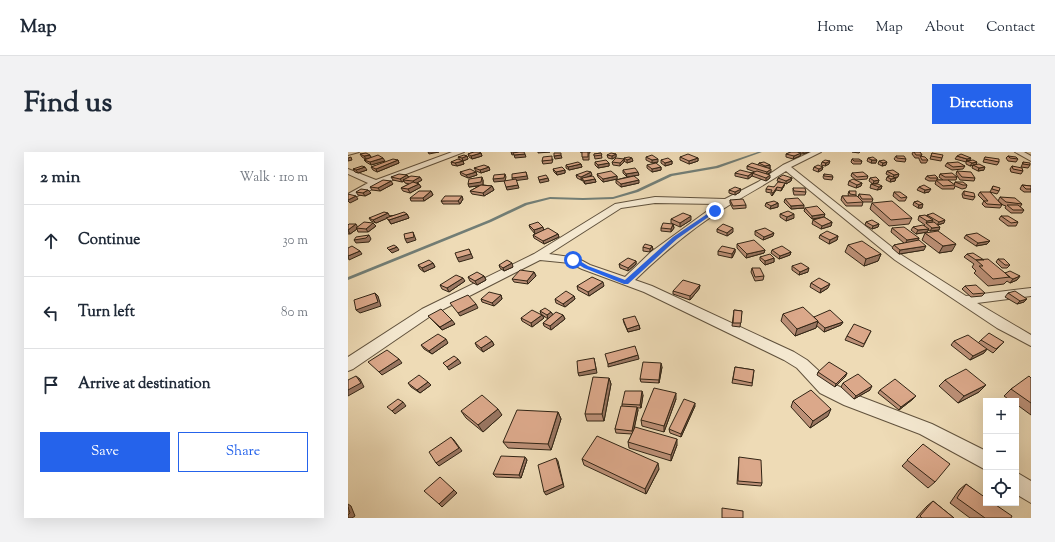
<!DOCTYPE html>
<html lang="en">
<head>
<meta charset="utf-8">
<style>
	:root { --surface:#fff; --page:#f2f2f3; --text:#1f2937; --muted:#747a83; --line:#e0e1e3; --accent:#2563eb }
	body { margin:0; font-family:"Sorts Mill Goudy",serif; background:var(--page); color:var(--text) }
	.controls { position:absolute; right:12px; bottom:12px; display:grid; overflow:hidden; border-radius:0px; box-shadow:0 4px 16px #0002 }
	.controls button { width:36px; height:36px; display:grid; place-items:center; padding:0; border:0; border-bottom:1px solid var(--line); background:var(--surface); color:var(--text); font:20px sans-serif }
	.stop { position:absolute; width:12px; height:12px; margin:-9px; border:3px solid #2563eb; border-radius:50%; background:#fff }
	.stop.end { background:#2563eb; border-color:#fff; box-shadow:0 1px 4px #0008 }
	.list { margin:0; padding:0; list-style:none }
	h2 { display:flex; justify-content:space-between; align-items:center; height:52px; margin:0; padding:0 16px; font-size:17px }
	h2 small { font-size:13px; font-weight:400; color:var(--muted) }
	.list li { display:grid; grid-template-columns:26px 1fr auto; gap:12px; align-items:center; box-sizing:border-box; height:72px; padding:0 16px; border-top:1px solid var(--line) }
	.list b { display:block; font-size:15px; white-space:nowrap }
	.list em { font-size:13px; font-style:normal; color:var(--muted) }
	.actions { display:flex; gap:8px; padding:12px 16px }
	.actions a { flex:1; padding:9px 0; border:1px solid var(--accent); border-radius:0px; text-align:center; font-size:14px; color:var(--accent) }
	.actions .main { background:var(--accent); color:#fff }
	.icon { flex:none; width:22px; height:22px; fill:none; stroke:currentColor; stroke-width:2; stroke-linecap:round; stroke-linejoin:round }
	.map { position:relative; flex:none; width:683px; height:366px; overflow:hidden; border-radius:0px }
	header { display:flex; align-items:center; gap:24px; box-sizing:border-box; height:56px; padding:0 20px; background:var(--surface); border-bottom:1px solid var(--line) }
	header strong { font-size:19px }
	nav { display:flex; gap:22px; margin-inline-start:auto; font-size:14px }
	.intro { display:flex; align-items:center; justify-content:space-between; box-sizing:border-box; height:96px; padding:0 24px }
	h1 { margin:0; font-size:28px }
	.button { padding:10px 18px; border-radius:0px; background:var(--accent); color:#fff; font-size:14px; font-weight:700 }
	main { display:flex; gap:24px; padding:0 24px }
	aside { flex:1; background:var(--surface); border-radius:0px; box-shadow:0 4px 16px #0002 }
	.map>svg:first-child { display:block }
</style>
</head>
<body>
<header>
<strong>Map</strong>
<nav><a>Home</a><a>Map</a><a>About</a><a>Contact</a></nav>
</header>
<div class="intro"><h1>Find us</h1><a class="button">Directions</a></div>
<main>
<aside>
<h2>2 min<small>Walk · 110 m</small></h2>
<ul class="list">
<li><svg class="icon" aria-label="ahead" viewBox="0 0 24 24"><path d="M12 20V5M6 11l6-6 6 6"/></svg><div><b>Continue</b></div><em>30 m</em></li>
<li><svg class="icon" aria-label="left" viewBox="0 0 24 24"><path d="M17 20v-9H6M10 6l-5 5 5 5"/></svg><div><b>Turn left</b></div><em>80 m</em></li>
<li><svg class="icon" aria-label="arrive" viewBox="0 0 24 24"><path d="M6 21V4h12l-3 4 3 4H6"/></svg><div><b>Arrive at destination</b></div></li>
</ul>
<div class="actions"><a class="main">Save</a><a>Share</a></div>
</aside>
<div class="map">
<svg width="683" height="366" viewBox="0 0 683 366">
	<rect width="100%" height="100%" fill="#eedbb6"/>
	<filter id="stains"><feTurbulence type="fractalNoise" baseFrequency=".005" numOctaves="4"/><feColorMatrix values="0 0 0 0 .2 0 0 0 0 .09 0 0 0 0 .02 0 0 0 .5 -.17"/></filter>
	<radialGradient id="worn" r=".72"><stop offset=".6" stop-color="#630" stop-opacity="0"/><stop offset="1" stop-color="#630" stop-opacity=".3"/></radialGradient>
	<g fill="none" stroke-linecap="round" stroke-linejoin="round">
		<!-- stream -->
		<path fill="#727e76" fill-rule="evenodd" d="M410,0H414L370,16L324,24L290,40L265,47L235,48L202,47L179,53L143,70L0,128V125L141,68L177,51L202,45L235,46L265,45L288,38L322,22L368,14Z"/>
		<defs>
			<path id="street" d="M0,0H11L0,3Z
				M104,0H116L58,22L0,48V42L20,31L0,22V17L28,28Z
				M463,0H473L443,15L555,104L618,144L683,136V144L629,151L683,183V194L649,176L547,108L438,19C420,31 401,41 383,52C348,73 316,100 287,128L304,134L446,200L459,208L484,231L508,243L584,272L638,299V318L572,282L496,253L472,241L449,216L436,208L296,140L234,117L222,111L192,108L84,163L5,217L0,219V205L74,157L186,102L267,52L307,45L377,47L410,30L435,13ZM307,51L369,52L303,100L277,125L242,113L229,106L201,102L273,56Z
				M667,0H676L683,4V9Z
				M668,320L683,329V351L668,342Z"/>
		</defs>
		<!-- street casing -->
		<use href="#street" stroke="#61523d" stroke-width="2"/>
		<!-- street -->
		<use href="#street" fill="#f4e8d0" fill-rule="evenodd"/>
	</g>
	<!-- wall -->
	<path fill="#bc9077" stroke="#322515" d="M126,0H133H132L133,1L134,4L124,7L121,5L120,2Z
		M190,0H202L190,1Z
		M232,0H242V1H241V8H235L234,0Z
		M443,0H461L455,2H453L452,4L445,7L438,5V2Z
		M504,0H512L511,1Z
		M565,0H572L574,3L573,4L580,8L578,11H573L571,7V6H567L564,2Z
		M253,1L254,6L247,7L246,2Z
		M584,1L594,6L593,9L582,7Z
		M12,2L23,5L37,9L23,13L18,10L16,8L17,7L14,5Z
		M268,2V5L264,7L260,6L259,3Z
		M119,4L120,7L115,9L116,12L109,14L104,13L103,10L112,8L110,5Z
		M548,4L558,7L557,10L548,9L546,7Z
		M609,4L622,8L636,18L630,19L624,16L625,13L622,14L618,12V10L607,7Z
		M660,4L670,7L668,10L660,9L658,6Z
		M298,5L310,10L304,11L298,8Z
		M332,5L350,6V9L341,12L332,8Z
		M637,5L651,10L649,13L635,10Z
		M276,6L285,9L279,11L276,9Z
		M520,6L528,11H523L519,9Z
		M205,7L204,11L195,12L194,9Z
		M276,7V10L272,14L265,13L264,10Z
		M504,7L514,9L513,12H505L503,10Z
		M50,8L51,11L29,20L25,18L23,15Z
		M313,8L324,9V12L317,14L313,11Z
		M531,9L538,13L534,14L530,12Z
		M247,10L261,11V14L250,16L247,13Z
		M474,10L481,12L477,14L473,13Z
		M675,10L682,13L680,16L673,15L674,13Z
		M411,11L422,13V16H420L423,20L419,22L422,26L418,29L404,24V21L407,20L399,17V14L410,13Z
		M599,11L617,14L615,17L604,18L597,14Z
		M233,12L234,15L221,18L218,16V13Z
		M299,13L313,15V18L304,20L299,16Z
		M664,14L675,19L673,22L663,20L662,17Z
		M466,15H475L474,18L470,20L465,18Z
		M126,16L142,18L133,21L128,19Z
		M5,17L19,18L10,21L7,20Z
		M205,17L217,18V21L209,23L206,20Z
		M275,18L291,23L286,24L291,31L273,35L268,31V28L279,25L275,21Z
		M539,19L550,25L546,26H548L547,29L542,30L538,28L539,25L542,24L538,22Z
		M609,19L627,26L626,29L612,28L608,22Z
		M112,20H128L129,23L120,26L113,23Z
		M387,21H404V24L400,27L387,24Z
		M504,21L520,24L519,27L508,28L503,24Z
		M249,22L269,24V27L255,30L250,25Z
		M476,22L485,25L484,28L476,27L475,25Z
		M592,22L609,25L608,28H600L606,33L607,30L619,33L618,36L614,37L607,34L606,37H594L587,32L588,29H581L577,27L579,24L590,26L589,28H595L591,25Z
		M59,23L61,25L74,28L69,31L71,32L73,35L62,41L55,39L53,36L61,32L57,31L56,29L54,30L45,28L43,25Z
		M228,23H244L239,25L247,27L248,30L237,32L234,28H233L229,26Z
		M430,26H444L443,29L438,32L437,31L436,34L433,39L428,38L424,44L423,43V41L418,40V37L426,35L435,31L429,29Z
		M522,26L531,28L530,31L525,32L521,29Z
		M135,28V33L144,34L146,38L136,44L124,42L122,39L131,34L121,35Z
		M501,29L514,31L513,34L508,36L500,33Z
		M45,32L32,39L24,38L22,35Z
		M523,32L534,34L533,37L529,38L522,36Z
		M674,33L683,34V40H676L672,37Z
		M645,34L651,39L649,42L642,40Z
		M571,35L581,40L576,41L569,38Z
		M445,36L458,40L457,43H446L445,39Z
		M381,38L392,40L387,43L381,41Z
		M83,39L85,43L76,49H63L62,46Z
		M501,39L508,43V44L510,45L511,42L525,47L524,50H515L514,54H498L493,48L494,44H501L500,42Z
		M616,39L627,45L625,48L615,46L614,42Z
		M8,40L23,41L17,44L10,43Z
		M546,40L559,45L557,49H551L545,44Z
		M632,40L654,53L652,56L637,55L634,52L636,49L630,43Z
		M652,45L674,52L672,55L676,58L674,61H663L657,56L658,54L655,53L650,49Z
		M115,47L112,52H95L93,49Z
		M437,47L456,56L443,57L436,50Z
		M382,48L398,53V56L385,57L382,51Z
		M570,49L574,56H570L565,53L566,50Z
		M418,51H430V55L422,57L417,54Z
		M524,51L564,66L561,72L541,74L522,57Z
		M457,56L476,65L484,70L483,74L473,77L464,72L465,68L474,66L464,67L456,59Z
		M59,62L61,66L43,72L39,66L28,71L23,69L21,66Z
		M432,62L446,66L438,69L432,65Z
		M579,63L596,71L590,73L591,78L582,79L580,78L579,80L568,82L563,78L565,75L576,74L577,73L570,68L571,64H578Z
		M653,64L670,70L668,74H660L651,67Z
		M323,67L343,68L332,75L323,71Z
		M518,70L531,72L530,75L524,77L517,73Z
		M325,72L326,76L323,80L313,79V76Z
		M0,73L9,75L28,74L20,80H10L9,77L2,82H0Z
		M181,73L210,82L211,85L196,92L186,86L185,83L187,82L182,76Z
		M544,76L571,86L570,89L576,98L551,102L544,96L546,93L556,91L543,80Z
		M369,77L385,80L379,84L369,80Z
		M407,79L425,84L415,88L407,83Z
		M577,81L604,99L591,101L574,88Z
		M472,83L490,84L489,88L481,92L471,86Z
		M618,83L639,92L628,94L616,86Z
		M389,92L417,98L416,101L398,106L389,96Z
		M500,93L533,102L530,109L516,114L497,100Z
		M304,94L305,97L302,100L295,99V95Z
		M387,97V100L384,106L370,103V99Z
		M424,98L443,100L442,103L431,107L423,101Z
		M619,102L657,121L672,124L669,128L662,131L659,129L656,132L640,134L626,121L628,119L624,115L626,112L616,105Z
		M412,105L426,106V110L417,113L412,108Z
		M650,107L662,113L659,116H654L648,110Z
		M288,109V112L280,119L272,116L271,112Z
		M85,111L87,115L76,120L72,117L70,113Z
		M151,113L165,115L156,119L152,116Z
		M444,114L460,120L451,123L444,118Z
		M404,116L416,124L415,128L407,129L403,120Z
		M186,120L188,124L180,132L166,130L164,127Z
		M136,124L138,128L129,133L122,129L120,125Z
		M117,129L101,140L94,137L92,133Z
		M463,131L480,136L472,141L462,135Z
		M352,133L351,137L342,148L325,142V139Z
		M229,134H256L241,144L230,138Z
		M617,134L637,141L634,144L623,145L614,137Z
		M660,141L679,147L676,150L669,152L657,145Z
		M153,143L154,147L146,154L134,150L133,147Z
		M226,144L227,147L217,155L208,151L207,147Z
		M386,158L394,159L392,175L384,174Z
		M192,159L203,160L205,163H215L217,167L203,178L196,174L195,171L200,167L193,162Z
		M435,162L466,165L495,170L493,173L476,180L468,173V176L447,184L433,169Z
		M194,163L196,166L184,175L174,169L173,166Z
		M80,164L107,172L94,178Z
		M275,167L291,173L292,177L280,180L276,171Z
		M523,179L515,195L497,188L499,184Z
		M633,188L656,190L645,201L639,197L636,201L622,208L603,193L606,189L630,191Z
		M144,189L146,193L135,200L129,195L127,191Z
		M100,191L84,202L76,197L73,193Z
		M314,215L311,231L293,230L292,227Z
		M387,215L406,218L404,234L384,231Z
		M470,220L499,221L497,225L487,235L469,223Z
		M261,226L263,232L256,269H239L237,262Z
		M683,226V263L668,252V249H663L656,244L663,237Z
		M597,228L638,233L631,240L610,251L591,234Z
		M60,231L83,233L72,241L63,235Z
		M495,231L522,238L506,247L493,235Z
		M532,238L565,247L551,258L530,241Z
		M295,243L293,256H289L290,258L286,277L329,293L323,309L281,296L280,290L284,282L268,281L267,277L274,254V252Z
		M328,247L316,280L294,274L293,268Z
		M445,249L480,264L462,276L443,255Z
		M347,254L333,285L322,281L321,277Z
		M113,259L154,263L135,280L118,266Z
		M210,260L213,267L203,298L160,296L155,290Z
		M575,292L587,330L580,336L554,314Z
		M177,305L179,308L173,326L148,325L145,322Z
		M391,305L414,331L413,334L389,332Z
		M234,307L311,317L298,342L236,313Z
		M618,332L663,366H622L602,351L611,338Z
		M585,349L606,366H568L579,354Z"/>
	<!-- shaded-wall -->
	<path fill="#997661" stroke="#322515" d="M80,0H91L81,2Z
		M163,0H176L164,3Z
		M455,0H461L455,2Z
		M133,1L134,4L124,7L123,4Z
		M453,1L452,4L445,7L446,4Z
		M177,2L178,5L167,6L166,3Z
		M268,2V5L264,7V4Z
		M22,3L23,6L18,7L16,4Z
		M213,3L214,6L207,7L206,4Z
		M119,4L120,7L115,9L114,6Z
		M3,5L4,8L0,9V6Z
		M35,6L37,9L23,13L22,10Z
		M284,6L285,9L279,11V8Z
		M350,6V9L341,12V9Z
		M623,6L622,8L619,9L618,10L619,7Z
		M276,7V10L272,14V11Z
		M310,7V10L304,11V8Z
		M50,8L51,11L29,20L28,17Z
		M524,8H529L528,11H523Z
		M115,9L116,12L109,14L107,11Z
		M324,9V12L317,14V11Z
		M482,9L481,12L477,14L478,11Z
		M539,10L538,13L534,14L535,11Z
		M629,10L628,13L622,14L624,11Z
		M261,11V14L250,16V13Z
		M233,12L234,15L221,18L220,15Z
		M422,13V16L416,17L417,14Z
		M17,15L19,18L10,21L8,18Z
		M141,15L142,18L133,21L132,18Z
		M313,15V18L304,20V17Z
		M475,15L474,18L470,20L471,17Z
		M637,15L636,18L630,19L631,16Z
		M423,17V20L418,23L419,20Z
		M217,18V21L209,23L208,20Z
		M128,20L129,23L120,26L118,23Z
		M178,20L180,27L165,29L164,26Z
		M243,20L244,23L235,27L234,26V28H233V25Z
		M290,20L291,23L279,25L278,22Z
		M404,21V24L400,27V24Z
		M157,22L158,25L157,29L146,30L145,27Z
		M551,22L550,25L545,26L546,23Z
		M59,23L61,26L55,28L56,29L54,30L52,27Z
		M422,23V26L418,29V26Z
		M269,24V27L255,30V27Z
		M72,25L74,28L67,32L65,29Z
		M134,25L135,28V33L121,35L120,32Z
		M200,26L201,29L192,31L191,28Z
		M444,26L443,29L438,32V29Z
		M548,26L547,29L542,30L543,27Z
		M247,27L248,30L237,32L236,29Z
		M291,28V31L273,35V32Z
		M531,28L530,31L525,32L526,29Z
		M43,29L45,32L32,39L30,36Z
		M437,31L436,34L433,39L434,36Z
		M514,31L513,34L508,36L509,33Z
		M71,32L73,35L62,41L60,37Z
		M170,33L171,36L159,38L158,35Z
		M144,34L146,38L136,44L135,41Z
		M534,34L533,37L529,38L531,35Z
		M429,35L428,38L424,44L425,41Z
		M393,37L392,40L387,43V40Z
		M583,37L581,40L576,41L577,38Z
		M20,38L23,41L17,44L15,41Z
		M83,39L85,43L76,49L75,46Z
		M8,44L10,47L2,51L0,49V48Z
		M114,44L115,47L112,52L110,49Z
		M430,51V55L422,57L423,54Z
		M575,52L574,56H570L571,53Z
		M456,53V56L443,57V54Z
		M40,61L42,65L28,71L25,68Z
		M59,62L61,66L43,72L41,68Z
		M446,62V66L438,69L439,65Z
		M477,62L476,65L464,67V64Z
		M343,64V68L332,75V71Z
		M585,68L583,72L578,71L579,69Z
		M597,68L596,71L589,73L591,70Z
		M484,70L483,74L473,77L474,74Z
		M25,71L28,74L20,80L18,77Z
		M8,72L10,76H8L9,77L2,82L0,78Z
		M325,72L326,76L323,80V77Z
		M531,72L530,75L524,77L525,74Z
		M195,75L196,79L187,82L186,78Z
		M592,75L591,78L582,79L584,76Z
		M385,76V80L379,84V81Z
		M581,77L579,80L568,82L570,78Z
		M65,80L68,88L59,91L57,87Z
		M426,81L425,84L415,88L416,85Z
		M210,82L211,85L196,92L195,89Z
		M21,83L23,87L21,90L8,91L6,88Z
		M490,84L489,88L481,92L482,88Z
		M571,86L569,90L557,92L559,88Z
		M642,89L639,92L628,94L630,91Z
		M608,92L604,99L591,101L595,94Z
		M304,94L305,97L302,100V97Z
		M578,94L576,98L551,102L552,98Z
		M49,95L51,98L44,101L41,98Z
		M121,97L125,106L111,110L109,106Z
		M387,97V100L384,106V102Z
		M417,98L416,101L398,106L399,102Z
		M12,99L14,102L1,108L0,104Z
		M443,100L442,103L431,107L432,104Z
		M533,102L530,109L516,114L518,107Z
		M426,106V110L417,113V109Z
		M288,109V112L280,119V116Z
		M85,111L87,115L76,120L74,116Z
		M164,111L165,115L156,119L155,116Z
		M461,116L460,120L451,123L452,120Z
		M186,120L188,124L180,132L179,129Z
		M136,124L138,128L129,133L127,129Z
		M672,124L669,128L662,131L665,127Z
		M115,126L117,129L101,140L99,136Z
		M255,130L256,134L241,144L240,140Z
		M482,132L480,136L472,141L473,137Z
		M352,133L351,137L342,148V144Z
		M27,141L30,144L33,154L12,161L8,158Z
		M153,143L154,147L146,154L144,151Z
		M226,144L227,147L217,155L215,152Z
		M679,147L676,150L669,152L672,149Z
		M128,152L130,156L112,164L110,161Z
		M203,160L205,163L200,167L199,163Z
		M194,163L196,166L184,175L183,171Z
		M215,163L217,167L203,178L202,174Z
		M104,168L107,172L94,178L92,175Z
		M470,169L468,176L447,184L449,177Z
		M495,170L493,173L476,180L477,176Z
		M291,173L292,177L280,180L279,177Z
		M98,187L100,191L84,202L81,199Z
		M144,189L146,193L135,200L133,196Z
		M639,197L636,201L622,208L625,204Z
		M290,203L291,207L260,215V212Z
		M246,206L249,221L231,224L230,221Z
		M51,207L54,211L34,223L31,220Z
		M110,207L113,211L101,218L99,215Z
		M313,211L314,215L311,231V228Z
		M499,221L497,225L487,235L488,232Z
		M8,224L12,227L16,235L0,244V238Z
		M261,226L263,232L256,269L254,262Z
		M80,230L83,233L72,241L69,238Z
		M638,233L631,240L610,251L616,244Z
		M524,234L522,238L506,247L508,244Z
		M294,239L295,243L293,256L292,253Z
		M328,241V247L316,280V274Z
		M568,244L565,247L551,258L553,255Z
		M55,250L58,254L47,262L44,259Z
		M347,251V254L333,285V282Z
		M289,255L290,258L285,282L284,279Z
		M150,257L154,263L135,280L130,273Z
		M483,257L480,264L462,276L465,269Z
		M210,260L213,267L203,298L200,292Z
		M103,285L106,288L114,299L91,314L88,311Z
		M329,287V293L323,309V303Z
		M177,305L179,308L173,326L171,323Z
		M208,306L210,309L216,335L198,343L196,340Z
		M310,311L311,317L298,342L297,337Z
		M106,338L109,341L94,355L91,352Z
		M0,352L3,354L7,364L4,366H0Z"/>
	<!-- building -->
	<path fill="#dba88a" stroke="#322515" d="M126,0H131L133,1L123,4L120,2Z
		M171,0H176L177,2L166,3L165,1Z
		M234,0H240V5H234Z
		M443,0H449L453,1L446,4L438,2Z
		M566,0H572L574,3H568Z
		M18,1L22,3L16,4L12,2Z
		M206,1H213V3L206,4Z
		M253,1L254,3L246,4V2Z
		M263,1L268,2L264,4L259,3Z
		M584,1L595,3L594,6L583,4Z
		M340,2L350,6L341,9L332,5Z
		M613,2L623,6L619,7L609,4Z
		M30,3L35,6L22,10L16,8Z
		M116,3L119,4L114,6L110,5Z
		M304,3L310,7L304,8L298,5Z
		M204,4V8L194,9L195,5Z
		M548,4H556L558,7L549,6Z
		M572,4L577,5L580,8H574Z
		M660,4L668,5L670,7L662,6Z
		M281,5L284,6L279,8L276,6Z
		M525,5L529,8H524L520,6Z
		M637,5L651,7V10L636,7Z
		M268,6L276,7L272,11L264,10Z
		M320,6L324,9L317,11L313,8Z
		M45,7L50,8L28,17L23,15Z
		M110,7L115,9L107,11L103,10Z
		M504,7H511L514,9H506Z
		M258,8L261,11L250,13L247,10Z
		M477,8L482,9L478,11L474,10Z
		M536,8L539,10L535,11L531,9Z
		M625,8L629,10L624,11L619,9Z
		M230,10L233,12L220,15L218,13Z
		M416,10L422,13L417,14L411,11Z
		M610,10L617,14L605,15L599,11Z
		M675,10L682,11V13L675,12Z
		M308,11L313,15L304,17L299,13Z
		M404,11L423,17L419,20L399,14Z
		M631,12L637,15L631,16L625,13Z
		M136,13L141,15L132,18L126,16Z
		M470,13L475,15L471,17L466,15Z
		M14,14L17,15L8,18L5,17Z
		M664,14L674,16L675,19L665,17Z
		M214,15L217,18L208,20L205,17Z
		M287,16L290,20L278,22L275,18Z
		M122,17L128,20L118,23L112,20Z
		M392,18L404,21L400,24L387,21Z
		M545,18L551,22L546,23L539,19Z
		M239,19L243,20L233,25L228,23Z
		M263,19L269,24L255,27L249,22Z
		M409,19L422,23L418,26L404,21Z
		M609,19L623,20L627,26L614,25Z
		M178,20L179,24L164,26V22Z
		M515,20L520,24L509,25L504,21Z
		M604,21L609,25H597L592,22Z
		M51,22L59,23L52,27L43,25Z
		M157,22L156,26L145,27L146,23Z
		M476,22L484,23L485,25L476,24Z
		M198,23L200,26L191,28L190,25Z
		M435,23L444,26L438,29L430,26Z
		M587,23L590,26H582L579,24Z
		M63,24L72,25L65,29L55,28Z
		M245,24L247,27L236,29L234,26Z
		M286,24L291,28L273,32L268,28Z
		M542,24L548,26L543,27L539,25Z
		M134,25L133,30L120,32L121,27Z
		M528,25L531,28L526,29L522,26Z
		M168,27L170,33L158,35L156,29Z
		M505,27L514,31L509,33L501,29Z
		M35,28L43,29L30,36L22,35Z
		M588,28H600L607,33L595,34Z
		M65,30L71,32L60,37L53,36Z
		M430,30L437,31L434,36L429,35L425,41L423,40L424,38L418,37L420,34L426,35Z
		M607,30H615L619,33H615Z
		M523,32H530L534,34L531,35Z
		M133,33L144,34L135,41L122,39Z
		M576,33L583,37L577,38L571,35Z
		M674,33L683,34V37H678Z
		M645,34L652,36L651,39L644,37Z
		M387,35L393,37L387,40L381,38Z
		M445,36H457L458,40L446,39Z
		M13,37L20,38L15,41L8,40Z
		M71,39H83L75,46H62Z
		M501,39H508V43L502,42Z
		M616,39L626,41L627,45L616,43Z
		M546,40H552L559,45L553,46Z
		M632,40H642L654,53L639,52L636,49H640Z
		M0,42L8,44L0,48Z
		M511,42L522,43L525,47H514Z
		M97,44H114L110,49H93Z
		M494,44H509L515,50L499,51Z
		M652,45L667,46L674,52L658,50Z
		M450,46L456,53L443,54L437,47Z
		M395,47L398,53L385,54L382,48Z
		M426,49L430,51L423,54L418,51Z
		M544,49L564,66L543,68L524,51Z
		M570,49L575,52L571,53L566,50Z
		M659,53H670L676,58H665Z
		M469,54L477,62L464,64L457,56Z
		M440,59L446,62L439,65L432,62Z
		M36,60L40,61L25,68L21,66Z
		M56,60L59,62L41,68L38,66Z
		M335,61L343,64L332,71L323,67Z
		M585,61L597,68L591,70L579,63Z
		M577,63L585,68L579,69L571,64Z
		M653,64H660L670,70L663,71Z
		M476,65L484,70L474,74L465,68Z
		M524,68L531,72L525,74L518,70Z
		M16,70L25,71L18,77L8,76Z
		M190,70L195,75L186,78L181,73Z
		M586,70L592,75L584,76L578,71Z
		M315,71L325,72L323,77L313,76Z
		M1,72H8L0,78V73Z
		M375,72L385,76L379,81L369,77Z
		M575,73L581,77L570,78L565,75Z
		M556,75L571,86L559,88L544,76Z
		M200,76L210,82L195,89L185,83Z
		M417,76L426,81L416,85L407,79Z
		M479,79L490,84L482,88L472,83Z
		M590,79L608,92L595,94L577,81Z
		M65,80L66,85L57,87L56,82Z
		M629,81L642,89L630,91L618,83Z
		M21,83L18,86L6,88L8,85Z
		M406,88L417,98L399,102L389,92Z
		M571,88L578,94L552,98L546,93Z
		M514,89L533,102L518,107L500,93Z
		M297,92L304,94L302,97L295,95Z
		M46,93L49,95L41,98L39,96Z
		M4,94L12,99L0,104V96Z
		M374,94L387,97L384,102L370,99Z
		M434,94L443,100L432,104L424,98Z
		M121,97L123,102L109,106L107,101Z
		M625,101L636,108H628L619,102Z
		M422,102L426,106L417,109L412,105Z
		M280,106L288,109L280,116L271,112Z
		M640,107L662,125L645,127L631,114H635L628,108Z
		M650,107H656L662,113H657Z
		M81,108L85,111L74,116L70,113Z
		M159,108L164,111L155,116L151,113Z
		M453,111L461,116L452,120L444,114Z
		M404,116H412L416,124L407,125Z
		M172,118L186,120L179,129L164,127Z
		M662,119L672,124L665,127L661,125L657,121Z
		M129,120L136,124L127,129L120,125Z
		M108,123L115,126L99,136L92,133Z
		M244,125L255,130L240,140L229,134Z
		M471,126L482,132L473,137L463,131Z
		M335,128L352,133L342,144L325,139Z
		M628,133L637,141L625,142L617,134Z
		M218,139L226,144L215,152L207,147Z
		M667,139L679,147L672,149L660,141Z
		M141,140L153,143L144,151L133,147Z
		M27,141L30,150L8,158L6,148Z
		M120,143L128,152L110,161L102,151Z
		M455,155L470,169L449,177L435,162Z
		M197,156L203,160L199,163L192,159Z
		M93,157L104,168L92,175L80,164Z
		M184,158L194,163L183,171L173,166Z
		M386,158L394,159L393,171H385Z
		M482,158L495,170L477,176L470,170V169L466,165Z
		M208,160L215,163L202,174L195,171Z
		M287,164L291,173L279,177L275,167Z
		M506,172L523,179L516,192L499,184Z
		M641,181L656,190L648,197L633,188Z
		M90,182L98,187L81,199L73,193Z
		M620,183L639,197L625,204L606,189Z
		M138,184L144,189L133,196L127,191Z
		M287,194L290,203L260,212L257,202Z
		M39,198L51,207L31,220L20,210Z
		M106,204L110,207L99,215L95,211Z
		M246,206L248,217L230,221L229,209Z
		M295,210L313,211L311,228L292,227Z
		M481,210L499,221L488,232L470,220Z
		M387,215L406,218L404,231L385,227Z
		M618,217L638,233L616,244L597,228Z
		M510,222L524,234L508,244L495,231Z
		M71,223L80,230L69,238L60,231Z
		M8,224L13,231L0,238V228Z
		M681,224L683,226V251L663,237Z
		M245,225L261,226L254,262H237Z
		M547,227L568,244L553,255L532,238Z
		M306,236L328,241L316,274L293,268Z
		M463,238L483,257L465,269L445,249Z
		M277,239H294L292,253L274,252Z
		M134,243L150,257L130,273L113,259Z
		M50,247L55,250L44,259L39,255Z
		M336,247L347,251L333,282L321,277Z
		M273,254L289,255L284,279L267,277Z
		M169,258L210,260L200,292L155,290Z
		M287,275L329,287L323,303L280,290Z
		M249,284L310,311L297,337L234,307Z
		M103,285L111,296L88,311L81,300Z
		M575,292L602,312L587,330L559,308Z
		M153,304L177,305L171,323L145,322Z
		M391,305L413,308L414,331L390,329Z
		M208,306L215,332L196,340L190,313Z
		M92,325L106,338L91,352L76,339Z
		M618,332L638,346V351H645L664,364L663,366H637L609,346Z
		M585,349L606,366H574L572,364Z
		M0,355L2,361L0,363Z
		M374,356L395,359V366H374Z"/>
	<!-- route -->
	<path fill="#2563eb" d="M365,58L369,59L329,87L280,132H276L236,116L223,108L227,106L240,114L277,128L325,85Z"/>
	<rect width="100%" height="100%" filter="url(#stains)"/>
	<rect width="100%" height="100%" fill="url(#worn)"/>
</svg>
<div class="controls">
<button>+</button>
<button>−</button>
<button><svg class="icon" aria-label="locate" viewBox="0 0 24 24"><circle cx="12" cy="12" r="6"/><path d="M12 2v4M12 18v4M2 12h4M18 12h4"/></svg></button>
</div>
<div class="stop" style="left:225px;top:108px"></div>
<div class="stop end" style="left:367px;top:59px"></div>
</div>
</main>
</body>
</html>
